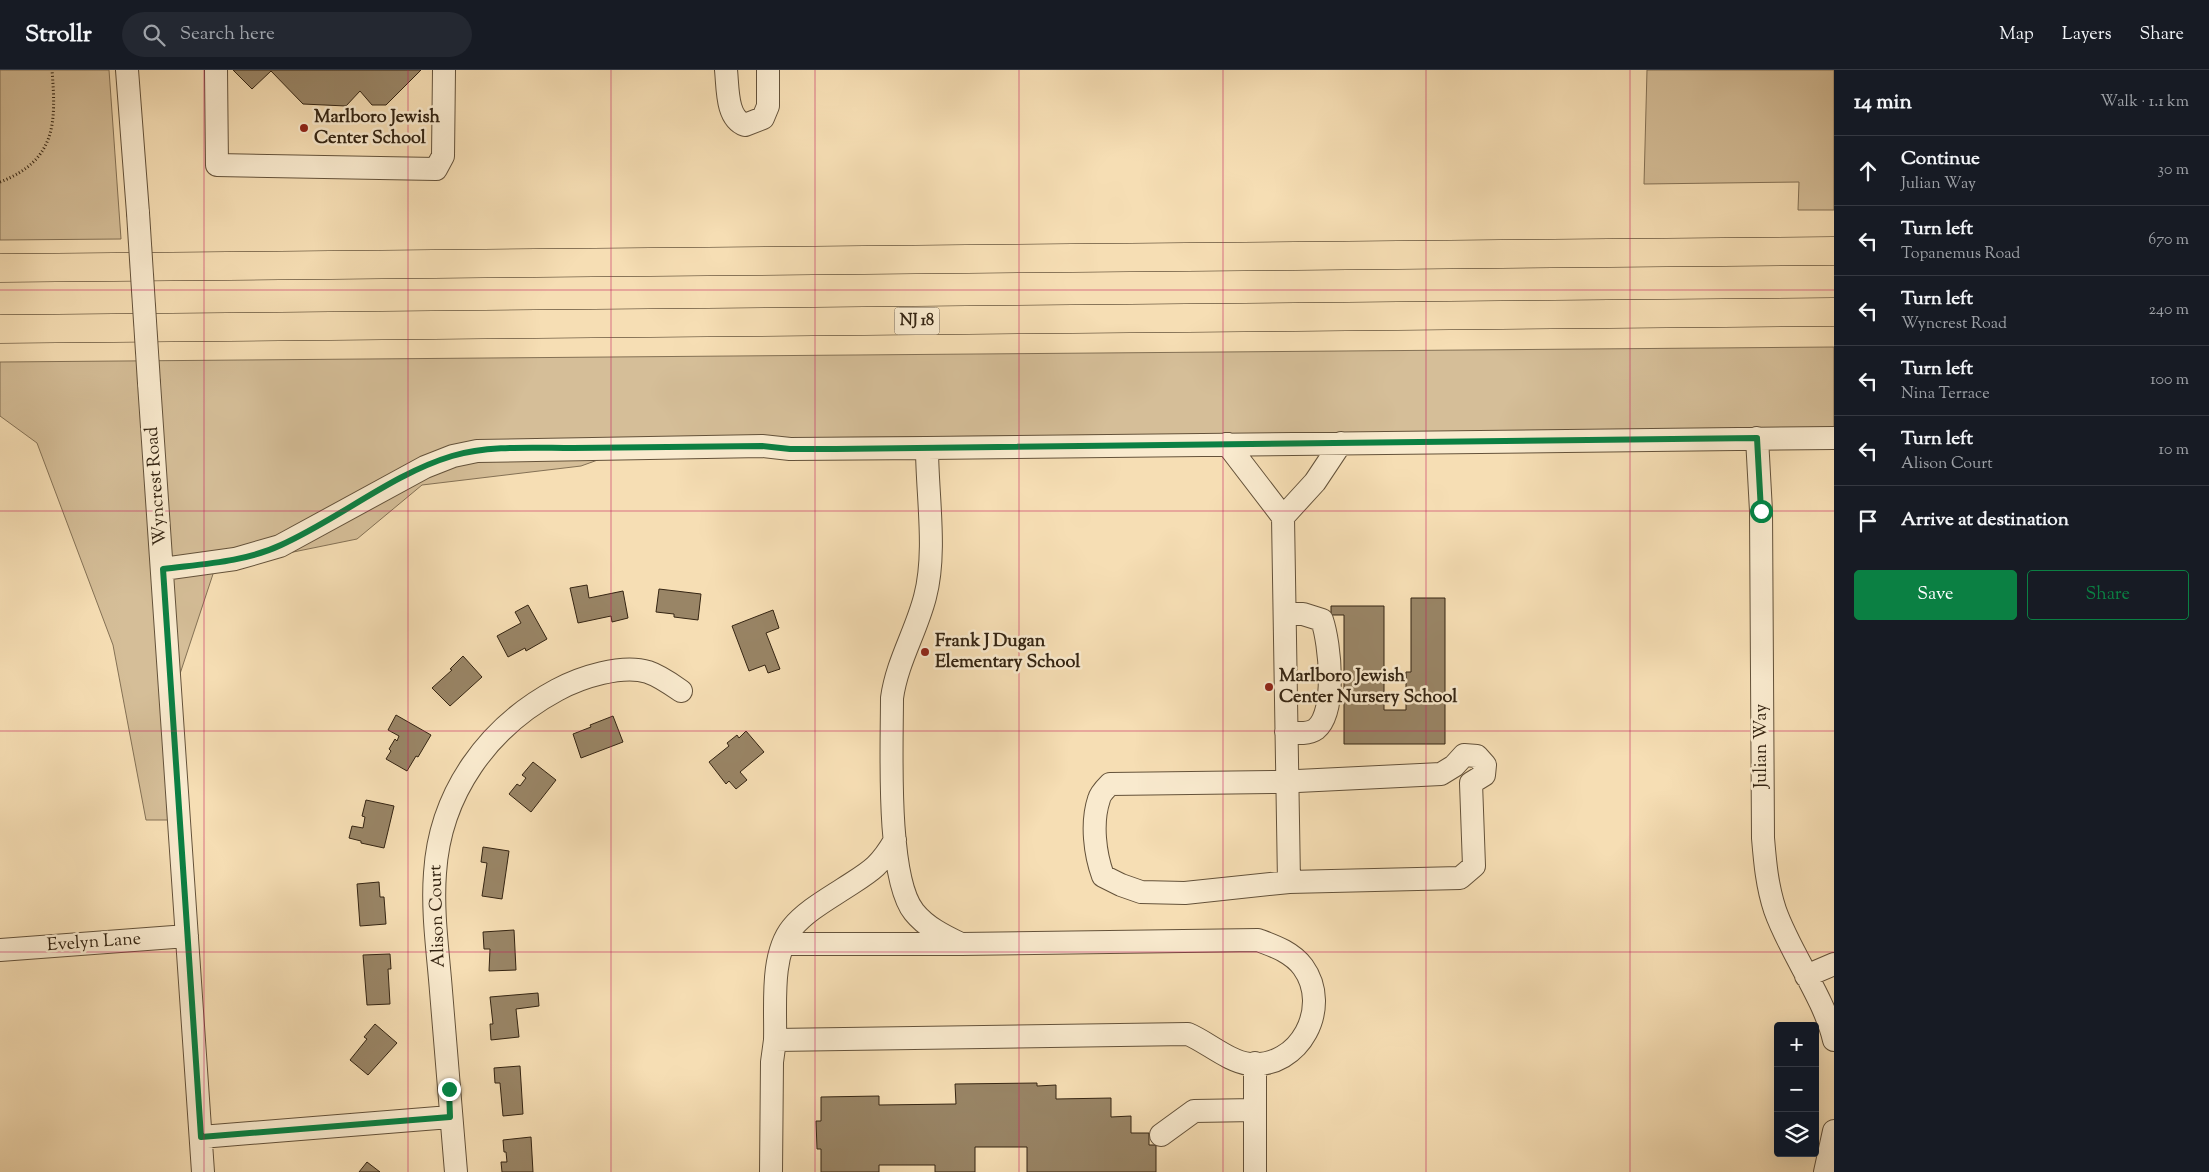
<!DOCTYPE html>
<html lang="en">
<head>
<meta charset="utf-8">
<style>
	:root { --surface:#171b24; --page:#242831; --text:#f1f3f6; --muted:#9ea1a6; --line:#363941; --accent:#0b8043 }
	body { margin:0; font-family:"Sorts Mill Goudy",serif; background:var(--page); color:var(--text) }
	.controls { position:absolute; right:15px; bottom:15px; display:grid; overflow:hidden; border-radius:5px; box-shadow:0 5px 20px #0002 }
	.controls button { width:45px; height:45px; display:grid; place-items:center; padding:0; border:0; border-bottom:1px solid var(--line); background:var(--surface); color:var(--text); font:25px sans-serif }
	.stop { position:absolute; width:15px; height:15px; margin:-11px; border:4px solid #0b8043; border-radius:50%; background:#fff }
	.stop.end { background:#0b8043; border-color:#fff; box-shadow:0 1px 5px #0008 }
	.list { margin:0; padding:0; list-style:none }
	h2 { display:flex; justify-content:space-between; align-items:center; height:65px; margin:0; padding:0 20px; font-size:21px }
	h2 small { font-size:16px; font-weight:400; color:var(--muted) }
	.list li { display:grid; grid-template-columns:32px 1fr auto; gap:15px; align-items:center; box-sizing:border-box; height:70px; padding:0 20px; border-top:1px solid var(--line) }
	.list b { display:block; font-size:19px; white-space:nowrap }
	.list p { margin:0; font-size:16px; white-space:nowrap; color:var(--muted) }
	.list em { font-size:16px; font-style:normal; color:var(--muted) }
	.actions { display:flex; gap:10px; padding:15px 20px }
	.actions a { flex:1; padding:11px 0; border:1px solid var(--accent); border-radius:5px; text-align:center; font-size:18px; color:var(--accent) }
	.actions .main { background:var(--accent); color:#fff }
	.icon { flex:none; width:28px; height:28px; fill:none; stroke:currentColor; stroke-width:2; stroke-linecap:round; stroke-linejoin:round }
	.map { position:relative; flex:none; width:1834px; height:1102px; overflow:hidden }
	header { display:flex; align-items:center; gap:30px; box-sizing:border-box; height:70px; padding:0 25px; background:var(--surface); border-bottom:1px solid var(--line) }
	header strong { font-size:24px }
	nav { display:flex; gap:28px; margin-inline-start:auto; font-size:18px }
	.search { width:350px; height:45px; background:var(--page); display:flex; align-items:center; gap:12px; box-sizing:border-box; padding:0 18px; border-radius:28px; color:var(--muted); font-size:19px }
	main { display:flex }
	aside { flex:1; background:var(--surface) }
	.map>svg:first-child { display:block }
</style>
</head>
<body>
<header>
<strong>Strollr</strong>
<div class="search"><svg class="icon" aria-label="search" viewBox="0 0 24 24"><circle cx="10" cy="10" r="6"/><path d="M15 15l6 6"/></svg>Search here</div>
<nav><a>Map</a><a>Layers</a><a>Share</a></nav>
</header>
<main>
<div class="map">
<svg width="1834" height="1102" viewBox="0 0 1834 1102">
	<rect width="100%" height="100%" fill="#f6deb4"/>
	<filter id="stains"><feTurbulence type="fractalNoise" baseFrequency=".004" numOctaves="4"/><feColorMatrix values="0 0 0 0 .2 0 0 0 0 .09 0 0 0 0 .02 0 0 0 .5 -.17"/></filter>
	<radialGradient id="worn" r=".72"><stop offset=".6" stop-color="#630" stop-opacity="0"/><stop offset="1" stop-color="#630" stop-opacity=".3"/></radialGradient>
	<!-- green -->
	<path fill="#d5be98" stroke="#847155" d="M0,0H109L121,169L0,170Z
		M1647,0H1834V140H1798L1799,112L1644,114Z
		M1834,277V359L656,369L581,396L422,415L357,469L215,498L171,631L180,750H146L113,575L37,373L0,346V292Z"/>
	<!-- building -->
	<path fill="#998566" stroke="#342412" d="M233,0H421L386,35H372L360,21L346,36L303,34L271,1L252,19Z
		M587,515L589,528L623,521L628,548L612,552L611,546L578,553L570,518Z
		M659,519L701,524L698,550L674,547V544L656,542Z
		M1411,528H1445V674H1344V545H1331V536H1384V640H1406V602H1411Z
		M528,535L547,569L526,581L525,578L508,587L497,566L521,553L515,542Z
		M773,540L779,558L766,563L780,599L768,603L765,595L749,601L732,556Z
		M463,586L482,607L450,636L432,618L452,600L450,599Z
		M396,645L431,665L418,687L416,686L407,701L386,689L391,681L389,679L395,669L397,671L399,666L388,660Z
		M613,646L623,672L581,688L573,664L591,657L590,655Z
		M746,661L764,682L740,702L747,710L736,719L729,711L726,714L709,692L729,676L727,673L737,665L739,668Z
		M533,692L556,710L531,742L509,724L517,714L520,716L526,708L522,705Z
		M366,730L394,736L384,778L361,773V771L349,768L352,756L363,758L365,747L362,746Z
		M483,777L509,781L502,829L482,826L487,793L481,792Z
		M379,812L380,827H384L386,854L360,856L357,814Z
		M514,860L516,900L489,901L490,879H484L483,862Z
		M390,884L391,899H388L390,934L367,935L363,885Z
		M538,923L539,936L516,939L519,967L491,970L490,954H493L490,927Z
		M375,954L397,973L368,1005L350,990L367,969L364,967Z
		M520,996L523,1044L503,1046L500,1013H495L494,998Z
		M1037,1013V1016L1056,1015V1029L1111,1028V1047L1131,1046V1063H1149V1075H1156V1102H1027V1077H975V1102H935V1095H879V1102H821V1079H817L816,1051H821V1027L879,1026V1035L956,1034L955,1014Z
		M531,1067L533,1102H502L501,1092H507L506,1082H504L503,1070Z
		M367,1092L380,1102H359Z"/>
	<g fill="none" stroke-linecap="round" stroke-linejoin="round">
		<defs>
			<path id="minor" d="M127,0L138,143
				M216,0L217,95L436,99L443,86L444,0
				M726,0C728,18 726,48 745,55L763,48L768,36V0
				M149,313L203,1102
				M1757,368L1761,441L1763,768C1765,792 1767,816 1775,840C1790,883 1824,927 1834,970
				M1227,374L1283,447L1289,812
				M1283,447L1315,412L1341,373
				M163,499L235,489L280,476L425,397L453,386L477,381L762,376L790,379L927,378L1834,368
				M1285,544H1303L1322,550C1330,574 1337,642 1316,659C1308,665 1296,663 1286,662
				M1464,685L1477,686L1485,695L1484,705L1471,713L1474,796L1460,808L1289,812L1185,823L1141,822L1121,815L1103,806C1095,784 1091,753 1099,729C1100,724 1106,718 1110,714L1277,712L1441,704L1454,696Z
				M895,770C879,798 869,802 843,819C826,830 805,842 792,858C770,885 776,937 775,970L1188,964C1207,972 1228,991 1249,994C1300,999 1332,937 1303,897C1292,882 1274,876 1258,870L961,874C944,866 926,857 914,842C886,807 892,675 892,628C897,592 916,562 925,527C937,482 927,424 927,378
				M784,874H958
				M0,880L187,866
				M1806,906L1834,894
				M1255,993V1102
				M1161,1065L1194,1041L1255,1040
				M201,1067L450,1047
				M456,1102C451,1042 446,981 441,921C438,882 432,842 435,803C440,723 488,657 557,620C581,607 622,594 648,602C660,606 671,614 681,621
				M771,1102L772,992L775,970
				M1825,1102L1834,1061"/>
			<path id="highway" d="M0,198L1834,181
				M0,259L1834,242"/>
		</defs>
		<!-- minor casing -->
		<use href="#minor" stroke="#64523a" stroke-width="24"/>
		<!-- highway casing -->
		<use href="#highway" stroke="#342412" stroke-width="29"/>
		<!-- path -->
		<path stroke="#342412" stroke-width="3" stroke-dasharray="1 2.5" stroke-linecap="butt" d="M0,112C57,90 56,52 52,0"/>
		<!-- minor -->
		<use href="#minor" stroke="#f9eace" stroke-width="22"/>
		<!-- highway -->
		<use href="#highway" stroke="#f6deb4" stroke-width="28"/>
		<defs>
			<path id="minor-bridge" d="M138,143L149,313"/>
		</defs>
		<!-- minor-bridge casing -->
		<use href="#minor-bridge" stroke="#64523a" stroke-width="24" stroke-linecap="butt"/>
		<!-- minor-bridge -->
		<use href="#minor-bridge" stroke="#f9eace" stroke-width="22"/>
	</g>
	<g fill="none" stroke-linecap="round" stroke-linejoin="round">
		<!-- route -->
		<path stroke="#0b8043" stroke-width="6" d="M449,1019L450,1047L201,1067L163,499C202,494 245,492 281,475C339,449 392,404 452,386C490,375 533,378 573,378C636,377 699,377 762,376L790,379H836L1757,368L1761,441"/>
	</g>
	<!-- grid -->
	<path fill="none" stroke="#c2185b" stroke-width="1" stroke-opacity="0.55" d="M204,0V1102M408,0V1102M611,0V1102M815,0V1102M1019,0V1102M1223,0V1102M1426,0V1102M1630,0V1102M0,220H1834M0,441H1834M0,661H1834M0,882H1834"/>
	<!-- markers -->
	<g fill="#8f2418" stroke="#f9eace" stroke-width="2">
		<circle cx="304" cy="58" r="5"/>
		<circle cx="925" cy="582" r="5"/>
		<circle cx="1269" cy="617" r="5"/>
	</g>
	<g text-anchor="middle" dominant-baseline="central" stroke-width="5" stroke-linejoin="round" paint-order="stroke">
		<!-- shield labels -->
		<rect fill="#f9eace" stroke="#6f5f4a" stroke-width="1" x="894.5" y="237.5" width="45" height="27" rx="4"/>
		<g font-size="16" font-weight="bold" fill="#342412">
			<text x="917" y="251">NJ 18</text>
		</g>
		<!-- poi labels -->
		<g font-size="18" font-weight="bold" fill="#342412" stroke="#f9eace" text-anchor="start">
			<text x="314" y="48">Marlboro Jewish<tspan x="314" dy="21">Center School</tspan></text>
			<text x="935" y="572">Frank J Dugan<tspan x="935" dy="21">Elementary School</tspan></text>
			<text x="1279" y="607">Marlboro Jewish<tspan x="1279" dy="21">Center Nursery School</tspan></text>
		</g>
		<!-- street labels -->
		<g font-size="18" fill="#342412" stroke="#f9eace">
			<text transform="translate(157 416) rotate(-94)">Wyncrest Road</text>
			<text transform="translate(1762 676) rotate(-90)">Julian Way</text>
			<text transform="translate(438 846) rotate(-92)">Alison Court</text>
			<text transform="translate(94 873) rotate(-4)">Evelyn Lane</text>
		</g>
	</g>
	<rect width="100%" height="100%" filter="url(#stains)"/>
	<rect width="100%" height="100%" fill="url(#worn)"/>
</svg>
<div class="controls">
<button>+</button>
<button>−</button>
<button><svg class="icon" aria-label="layers" viewBox="0 0 24 24"><path d="M12 4l9 5-9 5-9-5zM3 14l9 5 9-5"/></svg></button>
</div>
<div class="stop" style="left:1761px;top:441px"></div>
<div class="stop end" style="left:449px;top:1019px"></div>
</div>
<aside>
<h2>14 min<small>Walk · 1.1 km</small></h2>
<ul class="list">
<li><svg class="icon" aria-label="ahead" viewBox="0 0 24 24"><path d="M12 20V5M6 11l6-6 6 6"/></svg><div><b>Continue</b><p>Julian Way</p></div><em>30 m</em></li>
<li><svg class="icon" aria-label="left" viewBox="0 0 24 24"><path d="M17 20v-9H6M10 6l-5 5 5 5"/></svg><div><b>Turn left</b><p>Topanemus Road</p></div><em>670 m</em></li>
<li><svg class="icon" aria-label="left" viewBox="0 0 24 24"><path d="M17 20v-9H6M10 6l-5 5 5 5"/></svg><div><b>Turn left</b><p>Wyncrest Road</p></div><em>240 m</em></li>
<li><svg class="icon" aria-label="left" viewBox="0 0 24 24"><path d="M17 20v-9H6M10 6l-5 5 5 5"/></svg><div><b>Turn left</b><p>Nina Terrace</p></div><em>100 m</em></li>
<li><svg class="icon" aria-label="left" viewBox="0 0 24 24"><path d="M17 20v-9H6M10 6l-5 5 5 5"/></svg><div><b>Turn left</b><p>Alison Court</p></div><em>10 m</em></li>
<li><svg class="icon" aria-label="arrive" viewBox="0 0 24 24"><path d="M6 21V4h12l-3 4 3 4H6"/></svg><div><b>Arrive at destination</b></div></li>
</ul>
<div class="actions"><a class="main">Save</a><a>Share</a></div>
</aside>
</main>
</body>
</html>
